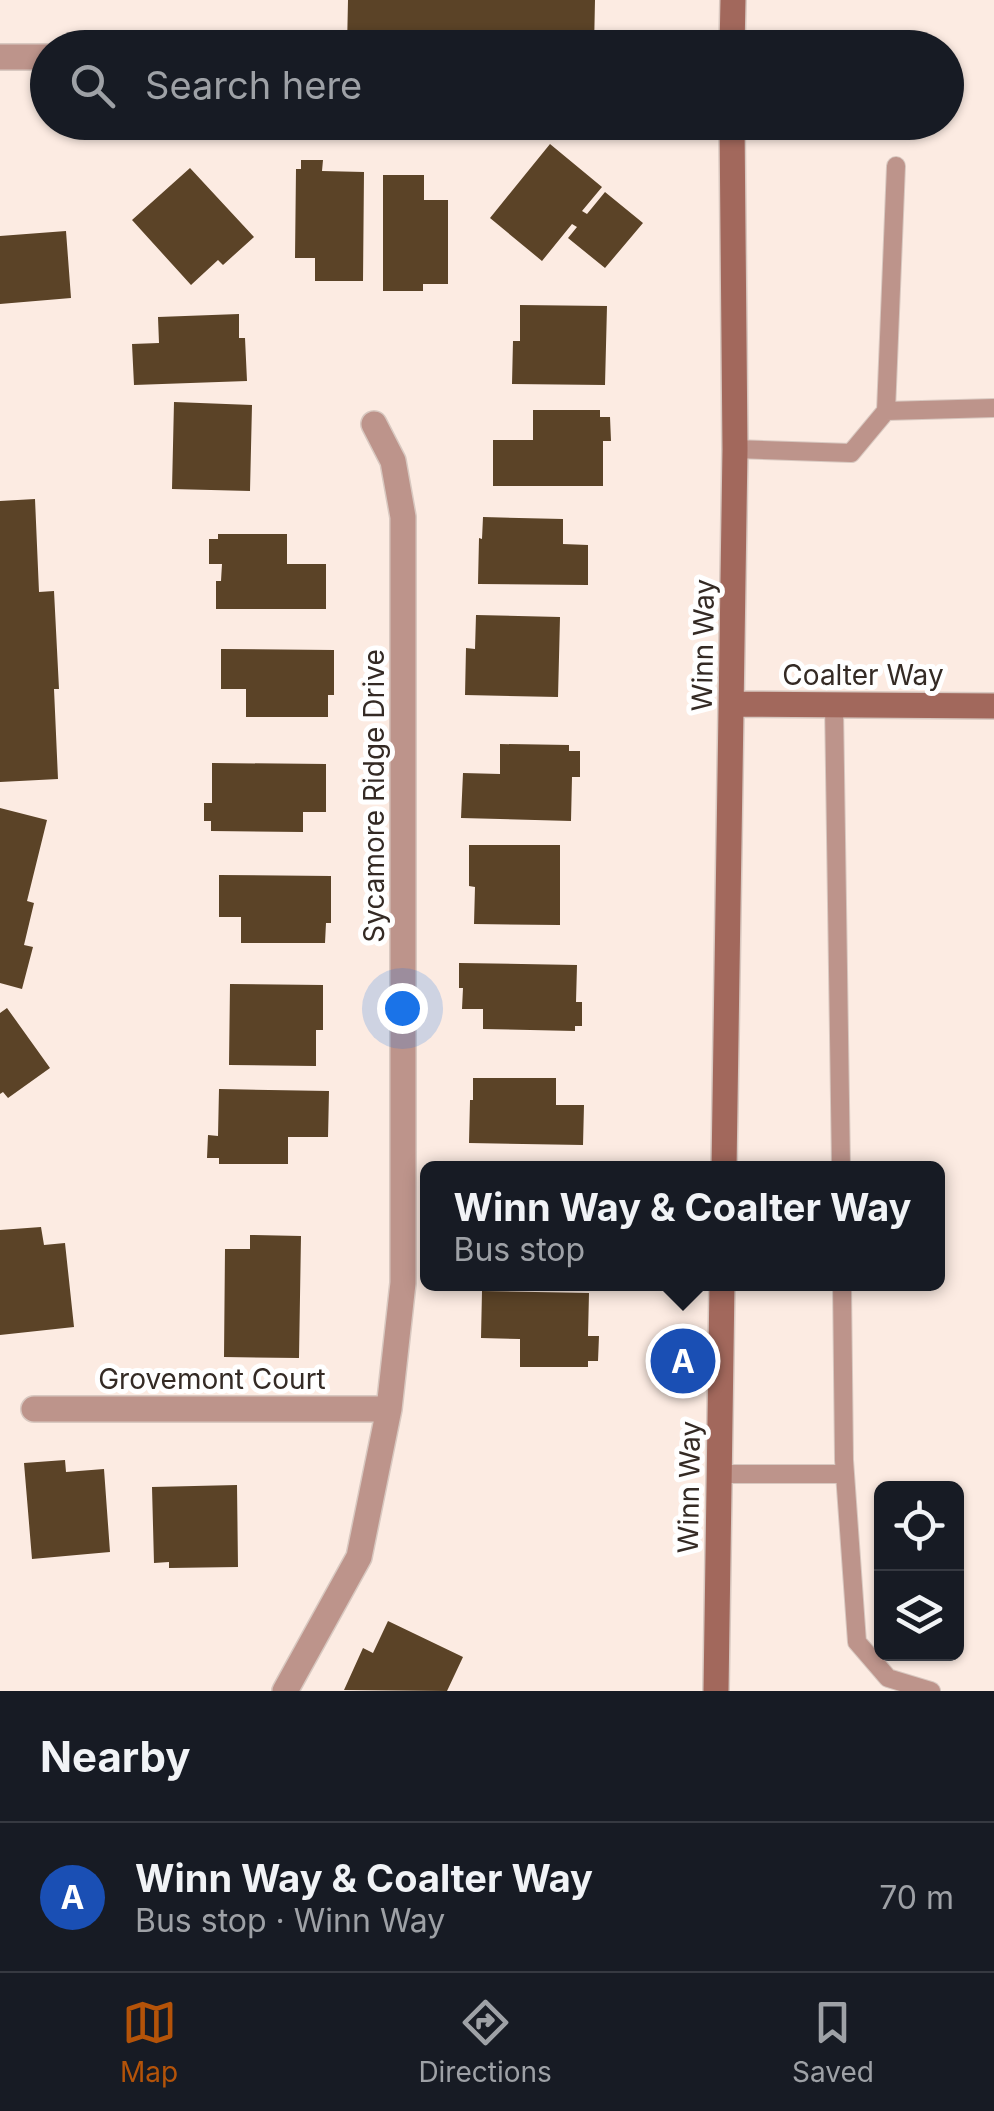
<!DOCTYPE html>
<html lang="en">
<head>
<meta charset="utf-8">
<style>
	:root { --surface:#171b24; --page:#242831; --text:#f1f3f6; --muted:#9ea1a6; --line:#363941; --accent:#b45309 }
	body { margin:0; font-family:Inter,sans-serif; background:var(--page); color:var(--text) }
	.controls { position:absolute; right:30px; bottom:30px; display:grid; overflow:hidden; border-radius:15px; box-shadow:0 2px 8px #0004 }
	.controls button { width:90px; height:90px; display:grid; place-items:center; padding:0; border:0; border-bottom:2px solid var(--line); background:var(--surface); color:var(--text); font:50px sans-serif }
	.you { position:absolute; left:402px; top:1008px; width:35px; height:35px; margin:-25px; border:8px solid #fff; border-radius:50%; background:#1a73e8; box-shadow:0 0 0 15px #1a73e833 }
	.badge { display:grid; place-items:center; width:65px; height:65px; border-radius:50%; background:var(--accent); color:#fff; font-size:32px; font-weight:700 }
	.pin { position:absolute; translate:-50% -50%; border:5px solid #fff; box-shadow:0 2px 10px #0006 }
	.popup { position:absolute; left:420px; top:1161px; width:525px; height:130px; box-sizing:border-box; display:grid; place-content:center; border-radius:15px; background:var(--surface); filter:drop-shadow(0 2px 8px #0005); font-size:32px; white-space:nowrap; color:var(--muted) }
	.popup b { font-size:38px; color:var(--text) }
	.popup::after { content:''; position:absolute; left:50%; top:100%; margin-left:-20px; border:20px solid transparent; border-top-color:var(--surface) }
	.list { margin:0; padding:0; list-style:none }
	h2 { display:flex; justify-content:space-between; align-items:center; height:130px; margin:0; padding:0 40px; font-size:42px }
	h2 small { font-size:32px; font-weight:400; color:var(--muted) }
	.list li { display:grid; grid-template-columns:65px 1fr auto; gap:30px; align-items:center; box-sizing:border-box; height:150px; padding:0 40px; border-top:2px solid var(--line) }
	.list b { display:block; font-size:38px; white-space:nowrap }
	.list p { margin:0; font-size:32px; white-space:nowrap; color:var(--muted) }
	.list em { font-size:32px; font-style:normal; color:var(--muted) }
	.icon { flex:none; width:55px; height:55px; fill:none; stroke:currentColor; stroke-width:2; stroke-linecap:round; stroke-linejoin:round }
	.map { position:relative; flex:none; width:994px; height:1691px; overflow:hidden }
	.search { position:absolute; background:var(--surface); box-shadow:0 2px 8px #0004; left:30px; right:30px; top:30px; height:110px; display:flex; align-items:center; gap:25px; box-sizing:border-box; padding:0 35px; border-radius:55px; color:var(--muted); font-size:38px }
	.sheet { height:280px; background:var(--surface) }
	nav { display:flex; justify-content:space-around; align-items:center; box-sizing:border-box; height:140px; border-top:2px solid var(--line); background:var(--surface); font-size:28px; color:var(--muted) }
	nav a { display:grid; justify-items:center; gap:5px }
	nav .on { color:var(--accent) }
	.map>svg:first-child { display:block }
</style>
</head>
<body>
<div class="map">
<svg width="994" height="1691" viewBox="0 0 994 1691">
	<rect width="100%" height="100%" fill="#fcebe2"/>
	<!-- building -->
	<path fill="#5b4327" d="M348,0H595L594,48H347Z
		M550,144L602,187L582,211L587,214L605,192L643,223L605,268L568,238L577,227L572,224L542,261L490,218Z
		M301,160H323L322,171L364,172L363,281H315V258H295L296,169H301Z
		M190,168L254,237L223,265L218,260L191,285L132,220Z
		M383,175H424V200H448V284H423V291H383Z
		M66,231L71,298L0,304V236Z
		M520,305L607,306L605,385L512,384L513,341H520Z
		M239,314V338H245L247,381L134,385L132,344L159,343L158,317Z
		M174,402L252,405L250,491L172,489Z
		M533,410H600V417H610L611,441H603V486H493V440H533Z
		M35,499L39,592L54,591L59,689H54L58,779L0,782V501Z
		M483,517L563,519V544L588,545V585L478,584L479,538L482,539Z
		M218,534H287V564H326V609H216V581H221L222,564H209V539H218Z
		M476,615L560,617L558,697L465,695L466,648L475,649Z
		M221,649L334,650V695H328V717H246V689H221Z
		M500,744L569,745V751H580V777H572L571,821L461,818L463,773L500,774Z
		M212,763L326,764V812H303V832L211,831V821H204V803H212Z
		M0,808L47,820L27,901L34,903L24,945L33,947L22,989L0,983Z
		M469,845H560V925L474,924L475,887L469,886Z
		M219,875L331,876V923H326L325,943H241V917H219Z
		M459,963L577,965L576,1002H582V1026H575V1031L483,1029V1009H462L463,988H459Z
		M230,984L323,985V1030H316V1066L229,1065Z
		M7,1008L50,1068L8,1098L3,1092L0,1094V1013Z
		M473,1078H556V1105H584L583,1145L469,1143L470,1100H473Z
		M219,1089L329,1091L328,1137H288V1164H219V1158H207L208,1135L218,1136Z
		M41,1227L44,1245L65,1243L74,1327L0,1335V1230Z
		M250,1235L301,1236L299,1358L224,1357L225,1249H250Z
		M482,1291L589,1293L588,1336H599L598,1361H588V1367H520V1339L481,1338Z
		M65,1460L66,1472L104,1469L110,1552L32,1559L24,1463Z
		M237,1485L238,1567L169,1568V1562L154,1563L152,1487Z
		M388,1621L463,1657L447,1691L344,1690L363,1648L373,1653Z"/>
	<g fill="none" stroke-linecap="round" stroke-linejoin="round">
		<defs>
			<path id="lane" d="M886,411L994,408
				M735,449L851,453L886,411L896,166
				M834,705L841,1168
				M842,1284L844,1460L857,1642L888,1678L931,1691
				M719,1474H845"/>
			<path id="street" d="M0,57H48
				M34,1409H389
				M285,1691L359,1557L389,1409L403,1283V517L393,461L374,424"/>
			<path id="secondary" d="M732,48L733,0
				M732,704L994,706
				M724,1168L735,449L732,122
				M716,1691L722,1284"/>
		</defs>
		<!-- lane casing -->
		<use href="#lane" stroke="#d8c8c0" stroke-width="20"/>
		<!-- street casing -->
		<use href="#street" stroke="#d8c8c0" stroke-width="28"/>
		<!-- secondary casing -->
		<use href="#secondary" stroke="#d8c8c0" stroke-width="28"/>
		<!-- lane -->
		<use href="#lane" stroke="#bd948b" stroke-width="18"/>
		<!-- street -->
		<use href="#street" stroke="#bd948b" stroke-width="25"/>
		<!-- secondary -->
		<use href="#secondary" stroke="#a2685c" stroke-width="25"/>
	</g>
	<g text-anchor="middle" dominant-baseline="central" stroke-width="10" stroke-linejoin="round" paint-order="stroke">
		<!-- street labels -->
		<g font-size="28" fill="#342a24" stroke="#fff">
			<text transform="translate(703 645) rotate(-89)">Winn Way</text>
			<text x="863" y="675">Coalter Way</text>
			<text transform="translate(374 796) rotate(-90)">Sycamore Ridge Drive</text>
			<text x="212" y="1379">Grovemont Court</text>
			<text transform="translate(689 1487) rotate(-89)">Winn Way</text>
		</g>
	</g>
</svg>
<div class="controls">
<button><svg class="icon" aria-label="locate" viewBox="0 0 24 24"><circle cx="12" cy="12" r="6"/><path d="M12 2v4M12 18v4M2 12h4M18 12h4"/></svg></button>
<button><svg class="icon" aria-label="layers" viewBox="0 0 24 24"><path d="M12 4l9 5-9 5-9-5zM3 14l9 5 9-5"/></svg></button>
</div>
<div class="you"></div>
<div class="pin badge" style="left:683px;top:1361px;background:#1a4fb4">A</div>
<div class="popup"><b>Winn Way &amp; Coalter Way</b>Bus stop</div>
<div class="search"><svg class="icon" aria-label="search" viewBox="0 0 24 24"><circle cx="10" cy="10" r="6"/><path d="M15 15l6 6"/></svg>Search here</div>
</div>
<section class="sheet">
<h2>Nearby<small></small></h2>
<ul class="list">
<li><span class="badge" style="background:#1a4fb4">A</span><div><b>Winn Way &amp; Coalter Way</b><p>Bus stop · Winn Way</p></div><em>70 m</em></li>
</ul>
</section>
<nav>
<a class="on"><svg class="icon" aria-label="map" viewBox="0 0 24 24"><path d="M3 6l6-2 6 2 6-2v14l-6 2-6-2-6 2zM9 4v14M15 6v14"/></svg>Map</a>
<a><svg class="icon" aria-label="directions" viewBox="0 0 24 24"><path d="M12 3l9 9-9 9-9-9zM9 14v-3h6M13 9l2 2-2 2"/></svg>Directions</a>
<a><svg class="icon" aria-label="saved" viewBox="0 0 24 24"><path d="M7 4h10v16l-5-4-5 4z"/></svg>Saved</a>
</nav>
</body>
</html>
